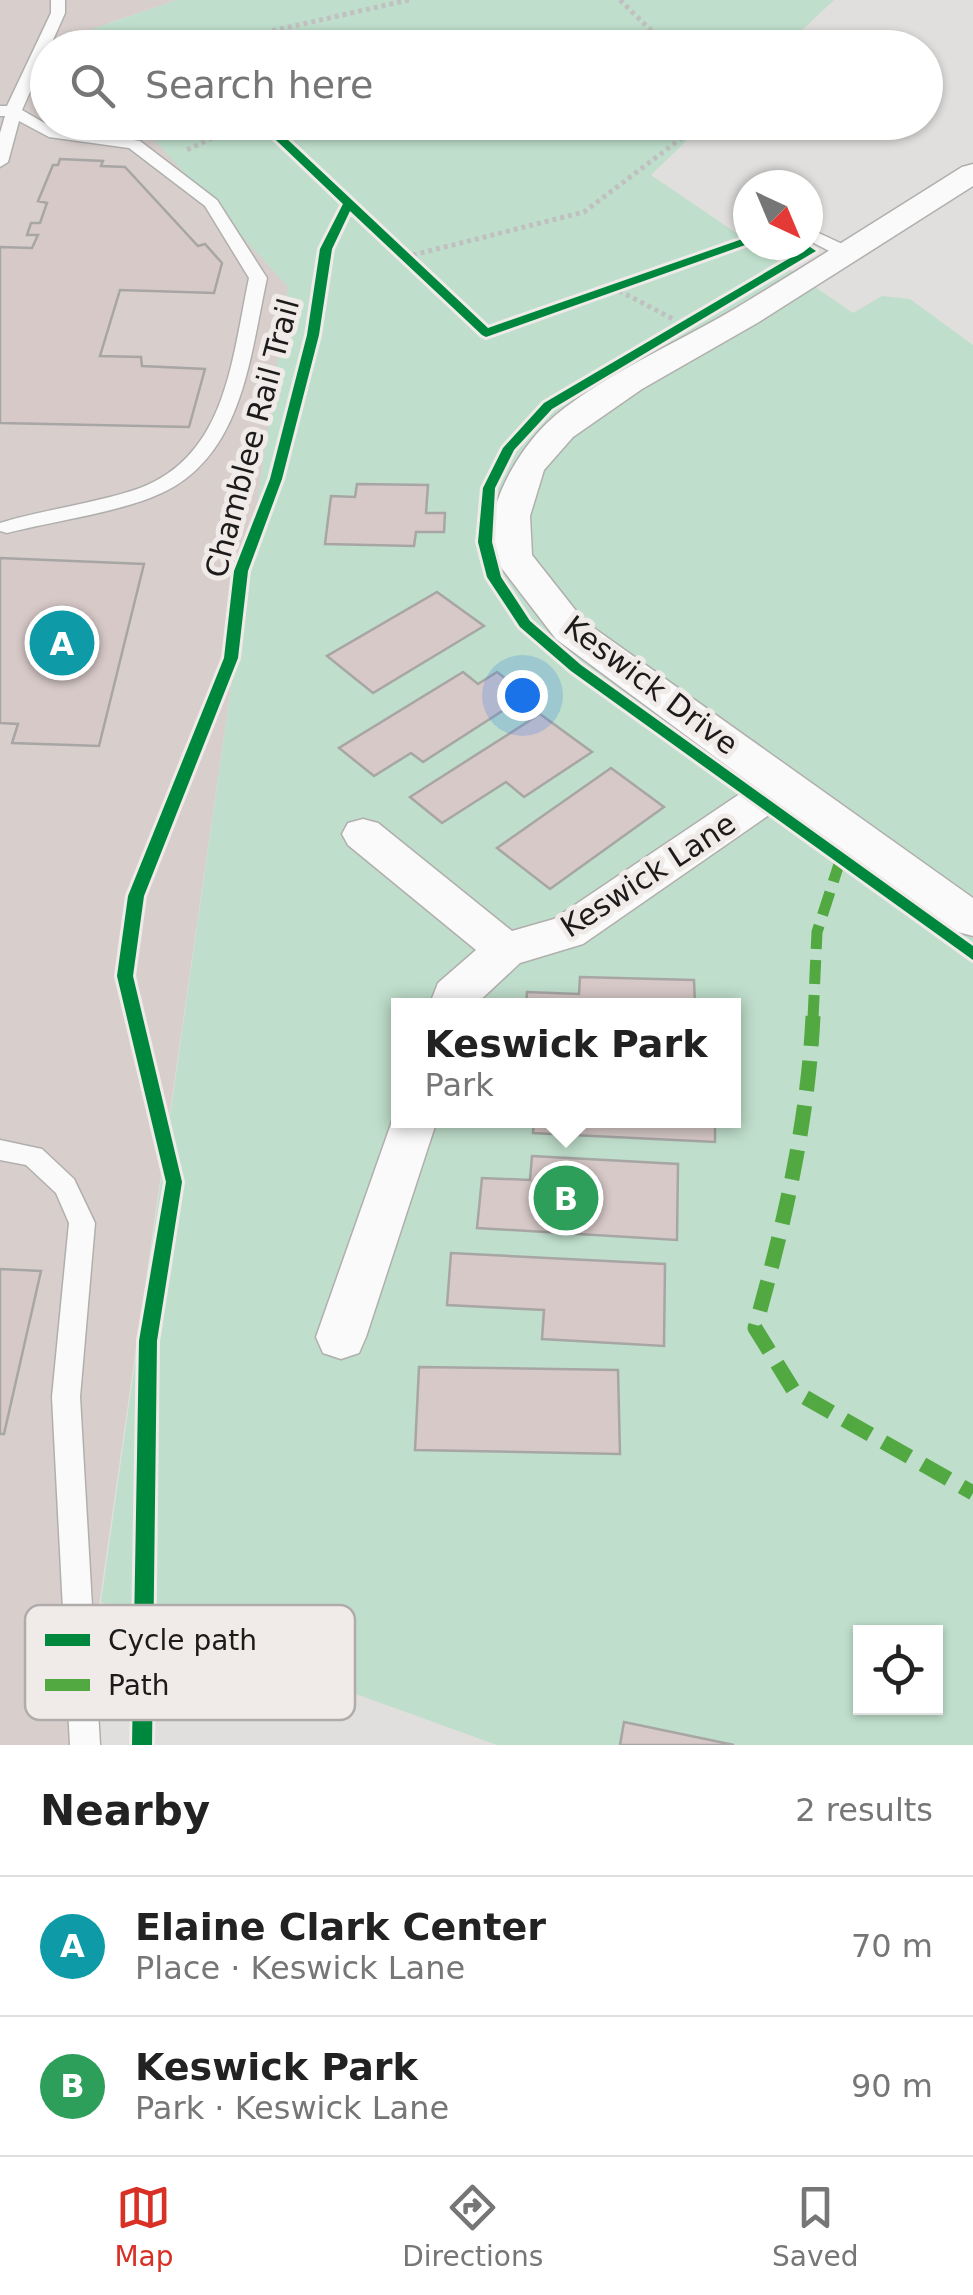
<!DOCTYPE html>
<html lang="en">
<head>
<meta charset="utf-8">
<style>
	:root { --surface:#fff; --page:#f2f2f2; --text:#222; --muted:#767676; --line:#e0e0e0; --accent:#d93025 }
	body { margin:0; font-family:"DejaVu Sans",sans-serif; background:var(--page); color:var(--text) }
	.controls { position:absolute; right:30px; bottom:30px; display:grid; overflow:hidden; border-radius:0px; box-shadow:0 2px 8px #0004 }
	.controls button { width:90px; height:90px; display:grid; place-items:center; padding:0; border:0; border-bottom:2px solid var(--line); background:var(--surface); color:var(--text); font:50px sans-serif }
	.compass { position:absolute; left:733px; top:170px; width:90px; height:90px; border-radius:50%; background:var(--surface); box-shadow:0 2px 8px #0004; rotate:136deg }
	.you { position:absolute; left:522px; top:695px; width:35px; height:35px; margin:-25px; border:8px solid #fff; border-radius:50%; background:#1a73e8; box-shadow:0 0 0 15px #1a73e833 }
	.badge { display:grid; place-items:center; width:65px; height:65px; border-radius:50%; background:var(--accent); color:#fff; font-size:32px; font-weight:700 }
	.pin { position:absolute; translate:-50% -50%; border:5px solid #fff; box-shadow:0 2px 10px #0006 }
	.popup { position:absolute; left:391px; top:998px; width:350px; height:130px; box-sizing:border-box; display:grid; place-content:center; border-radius:0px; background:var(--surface); filter:drop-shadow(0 2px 8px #0005); font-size:32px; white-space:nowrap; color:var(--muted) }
	.popup b { font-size:38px; color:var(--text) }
	.popup::after { content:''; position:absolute; left:50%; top:100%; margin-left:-20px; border:20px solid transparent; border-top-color:var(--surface) }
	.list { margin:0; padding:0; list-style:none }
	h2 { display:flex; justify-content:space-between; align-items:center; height:130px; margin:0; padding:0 40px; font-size:42px }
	h2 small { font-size:32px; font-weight:400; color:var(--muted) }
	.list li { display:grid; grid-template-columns:65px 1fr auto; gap:30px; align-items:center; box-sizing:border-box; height:140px; padding:0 40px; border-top:2px solid var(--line) }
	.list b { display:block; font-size:38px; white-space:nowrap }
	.list p { margin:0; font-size:32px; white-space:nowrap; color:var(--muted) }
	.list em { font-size:32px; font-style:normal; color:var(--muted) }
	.icon { flex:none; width:55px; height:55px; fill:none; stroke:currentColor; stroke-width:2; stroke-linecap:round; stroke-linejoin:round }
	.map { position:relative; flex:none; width:973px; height:1745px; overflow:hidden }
	.search { position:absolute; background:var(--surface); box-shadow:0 2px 8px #0004; left:30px; right:30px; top:30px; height:110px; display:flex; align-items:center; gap:25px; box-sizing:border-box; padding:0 35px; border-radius:55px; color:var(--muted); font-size:38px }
	.sheet { height:410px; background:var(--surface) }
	nav { display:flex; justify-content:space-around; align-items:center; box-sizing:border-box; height:140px; border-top:2px solid var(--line); background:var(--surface); font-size:28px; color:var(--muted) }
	nav a { display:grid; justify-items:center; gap:5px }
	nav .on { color:var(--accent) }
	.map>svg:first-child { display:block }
</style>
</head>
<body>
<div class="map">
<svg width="973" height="1745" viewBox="0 0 973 1745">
	<rect width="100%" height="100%" fill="#e1dfdd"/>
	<!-- built -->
	<path fill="#d8cfcd" d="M0,0H177L109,23L101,47L48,48V122L270,123L321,199L283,431L267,437L79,1745H0Z"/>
	<!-- green -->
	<path fill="#bfdecb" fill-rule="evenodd" d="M177,0H834L784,47L71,48L63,39Z
		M139,123H705L651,175L748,241V245H754L853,313L882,296L910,299L973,345V1745H497L101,1602L288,287ZM398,1006H734V1120H398ZM860,1632H936V1708H860Z"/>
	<!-- building -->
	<path fill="#d7c9c8" stroke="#a7a6a5" stroke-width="2.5" d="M60,159L103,161L101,166L125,167L198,246L205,244L222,263L214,293L120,290L100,356L141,357L142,366L205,369L189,427L0,423V247L32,248L38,235H27L31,223H40L47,203L38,201L53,165H58Z
		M357,484L428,485L426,513H445L444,532H416L414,546L325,544L331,496L355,497Z
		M0,558L144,564L99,746L12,743L18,724L0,723Z
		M437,592L484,626L373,693L327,656Z
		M463,672L478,684L497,672L527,695L423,762L411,753L374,776L339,748Z
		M540,714L592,752L524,797L506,782L442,823L410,797Z
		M611,768L664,807L550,889L497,848Z
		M580,977L694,980L695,1006H526L527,992L579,994Z
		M534,1120H715V1142L533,1133Z
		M532,1156L678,1164L677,1240L477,1228L482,1178L530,1180Z
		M451,1253L665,1264L664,1346L542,1339L544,1310L447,1305Z
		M0,1269L41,1271L4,1434H0Z
		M419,1367L618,1370L620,1454L415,1450Z
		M624,1722L734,1745H620Z"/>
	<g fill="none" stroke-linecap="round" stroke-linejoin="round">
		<defs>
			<path id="service" d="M51,0H65V13L22,110L53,128L140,141L217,200L267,278C249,361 242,465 150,498C104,515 54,521 7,533L0,531V523C42,510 86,505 128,492C226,464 231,363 249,278L205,206L129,148L49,137L19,121L8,162L0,167V133L5,116H0V106H7L51,13Z
				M808,228L853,249L855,253L847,258L841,257L808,240Z
				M0,1140L42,1149L74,1179L95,1223L80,1397L100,1745H70L52,1397L69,1223L56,1193L26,1165L0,1160Z"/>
			<path id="minor" d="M973,164V186L759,322L642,389L573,437L544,470L530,516L532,555L584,621L973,898V936L958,932L782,806L583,944L520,963L474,1006H429L438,983L476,950L348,845L342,834L348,823L363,819L378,823L512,931L554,919L753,785L556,639L500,566C473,523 516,453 547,423C594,379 679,342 736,308C812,262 887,214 962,167Z
				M397,1107L398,1120H437L366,1337L359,1353L341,1359L323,1353L316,1337Z"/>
		</defs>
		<!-- service casing -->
		<use href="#service" stroke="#b1afae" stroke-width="3"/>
		<!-- minor casing -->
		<use href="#minor" stroke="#b1afae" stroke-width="3"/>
		<!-- path -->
		<path stroke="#c0c0c0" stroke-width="5" stroke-dasharray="4 4" stroke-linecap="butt" d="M620,0L669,48
			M219,48L271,31L409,0
			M187,150L221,134
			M405,257L584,212L683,137L684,122
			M612,287L673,319"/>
		<!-- service -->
		<use href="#service" fill="#fafafa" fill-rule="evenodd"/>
		<!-- minor -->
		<use href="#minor" fill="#fafafa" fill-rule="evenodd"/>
		<!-- quiet-far1 -->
		<path stroke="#52a942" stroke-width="11" stroke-dasharray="24 11" stroke-linecap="butt" d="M813,1019L817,932L841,858"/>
		<!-- quiet -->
		<path stroke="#52a942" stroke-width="15" stroke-dasharray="30 15" stroke-linecap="butt" d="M813,1016C808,1123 784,1225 755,1328L794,1391L973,1493"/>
		<defs>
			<path id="cycleway" d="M257,122H269L488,328L748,237V244L486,337L482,335L350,211L332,249L319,335L282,479L248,571L238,658L144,896L133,976L182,1182L157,1341L152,1745H132L139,1341L166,1182L117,976L128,896L224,658L234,571L270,479L307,335L320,249L343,204Z
				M792,245H807L816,251L552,409L514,450L495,488L492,542L501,577L530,621L581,665L973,946V960L571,671L520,627L487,577L478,542L483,488L503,448L544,403L802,251Z"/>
		</defs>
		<!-- cycleway casing -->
		<use href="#cycleway" stroke="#f0ebe9" stroke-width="6"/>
		<!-- cycleway -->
		<use href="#cycleway" fill="#00873e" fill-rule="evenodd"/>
	</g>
	<g text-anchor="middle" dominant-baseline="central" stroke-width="10" stroke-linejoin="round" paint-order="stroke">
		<!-- street labels -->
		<g font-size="30" fill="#1c1a1a" stroke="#f0ebe9">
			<text transform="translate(252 438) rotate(-75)">Chamblee Rail Trail</text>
			<text transform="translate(651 685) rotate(37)">Keswick Drive</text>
			<text transform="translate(648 875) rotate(-33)">Keswick Lane</text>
		</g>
	</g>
	<!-- legend -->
	<rect x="25" y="1605" width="330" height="115" rx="15" fill="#f0ebe9" stroke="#b0acab" stroke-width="2.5"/>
	<rect x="45" y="1634" width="45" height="12" fill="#00873e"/>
	<rect x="45" y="1679" width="45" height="12" fill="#52a942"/>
	<g font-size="28" fill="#1c1a1a">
		<text x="108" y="1650">Cycle path</text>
		<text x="108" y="1695">Path</text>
	</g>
</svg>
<div class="controls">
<button><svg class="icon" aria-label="locate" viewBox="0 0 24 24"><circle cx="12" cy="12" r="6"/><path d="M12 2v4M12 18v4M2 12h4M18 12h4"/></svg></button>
</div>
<svg class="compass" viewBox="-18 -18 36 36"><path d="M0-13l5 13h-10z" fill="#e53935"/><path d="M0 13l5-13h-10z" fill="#767676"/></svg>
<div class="you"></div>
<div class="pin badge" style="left:62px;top:643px;background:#0f9aa8">A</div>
<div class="pin badge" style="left:566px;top:1198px;background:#2e9e5b">B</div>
<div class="popup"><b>Keswick Park</b>Park</div>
<div class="search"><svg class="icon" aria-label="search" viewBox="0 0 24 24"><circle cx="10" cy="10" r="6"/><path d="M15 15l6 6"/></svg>Search here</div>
</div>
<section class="sheet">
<h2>Nearby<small>2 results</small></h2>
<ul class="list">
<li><span class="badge" style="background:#0f9aa8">A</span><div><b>Elaine Clark Center</b><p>Place · Keswick Lane</p></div><em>70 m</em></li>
<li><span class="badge" style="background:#2e9e5b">B</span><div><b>Keswick Park</b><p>Park · Keswick Lane</p></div><em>90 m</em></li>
</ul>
</section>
<nav>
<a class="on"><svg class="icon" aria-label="map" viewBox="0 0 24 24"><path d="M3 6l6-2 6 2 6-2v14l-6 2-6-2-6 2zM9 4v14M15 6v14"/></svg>Map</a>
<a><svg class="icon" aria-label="directions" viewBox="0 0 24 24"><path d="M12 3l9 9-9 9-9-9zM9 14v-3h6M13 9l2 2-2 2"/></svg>Directions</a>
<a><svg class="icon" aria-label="saved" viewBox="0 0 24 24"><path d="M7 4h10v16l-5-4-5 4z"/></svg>Saved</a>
</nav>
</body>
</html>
